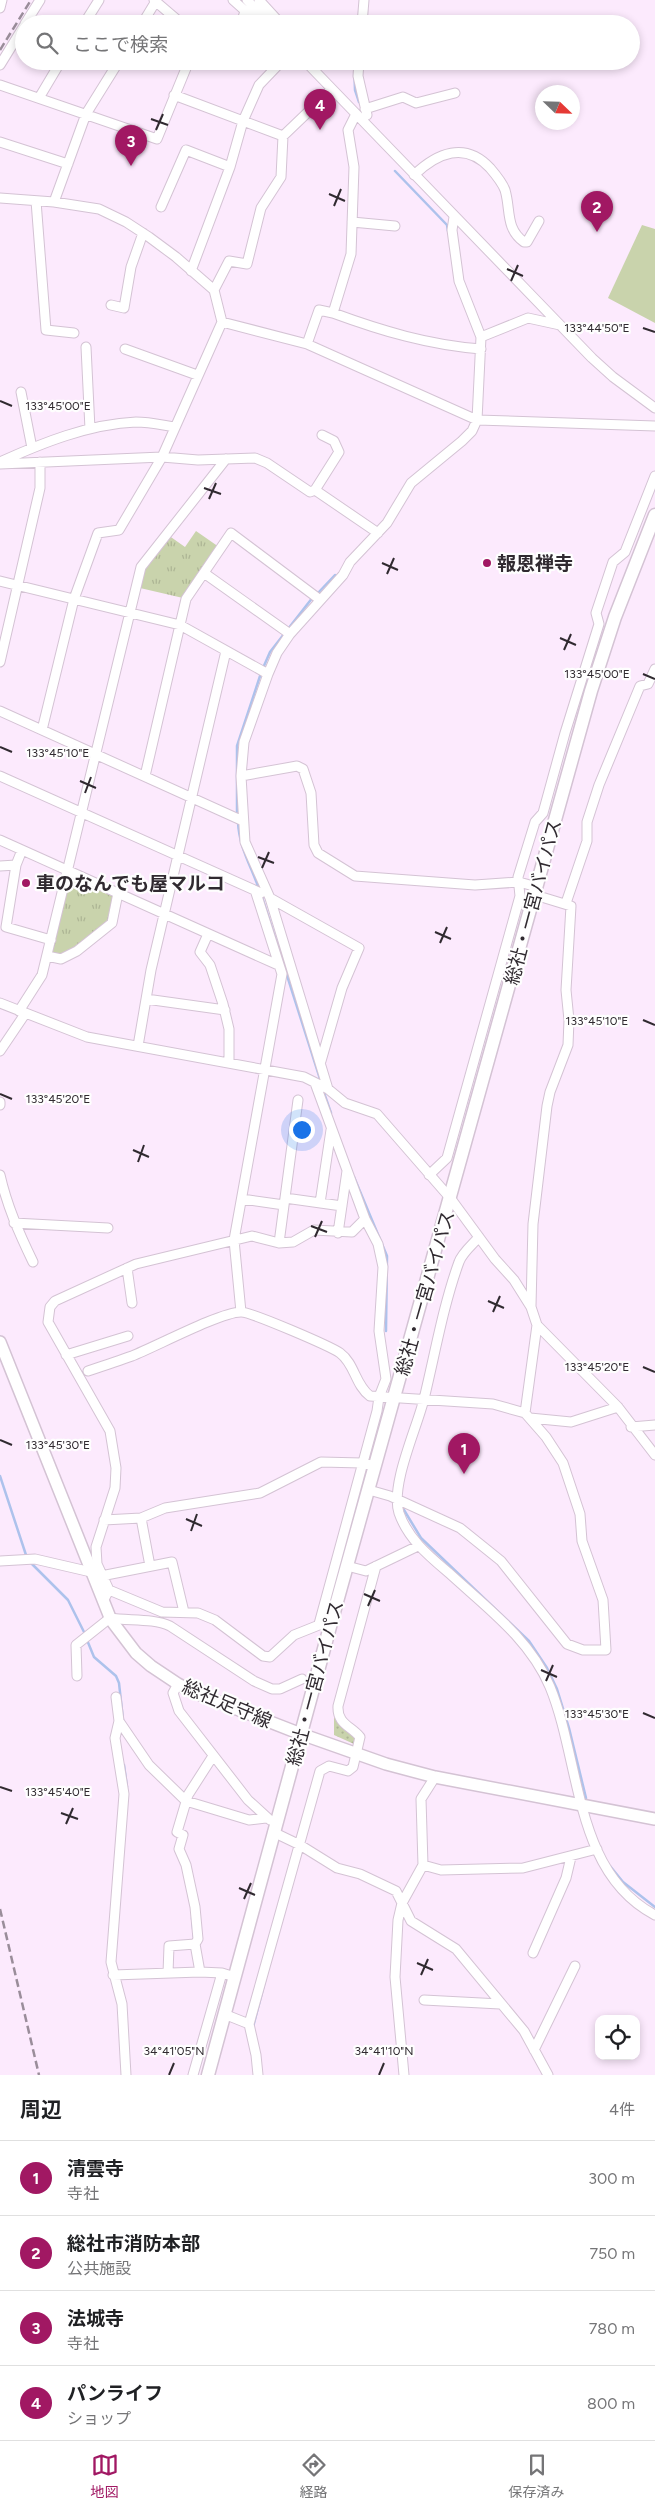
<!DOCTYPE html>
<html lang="ja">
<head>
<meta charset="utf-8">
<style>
	:root { --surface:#fff; --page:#f2f2f2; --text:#202124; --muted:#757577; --line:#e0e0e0; --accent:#a11863 }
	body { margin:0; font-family:Figtree,"Noto Sans JP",sans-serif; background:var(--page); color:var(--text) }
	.controls { position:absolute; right:15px; bottom:15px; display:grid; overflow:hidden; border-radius:10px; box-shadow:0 2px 8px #0003 }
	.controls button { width:45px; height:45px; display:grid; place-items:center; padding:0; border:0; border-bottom:1px solid var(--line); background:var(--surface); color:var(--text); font:25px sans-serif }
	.compass { position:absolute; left:535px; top:85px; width:45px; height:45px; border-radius:50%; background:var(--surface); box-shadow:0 2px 8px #0003; rotate:113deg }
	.you { position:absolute; left:301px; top:1129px; width:18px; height:18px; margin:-12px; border:4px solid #fff; border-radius:50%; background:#1a73e8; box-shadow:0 0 0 8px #1a73e833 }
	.badge { display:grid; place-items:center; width:32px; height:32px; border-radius:50%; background:var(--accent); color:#fff; font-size:16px; font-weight:700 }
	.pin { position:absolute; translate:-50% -41px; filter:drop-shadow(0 1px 2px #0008) }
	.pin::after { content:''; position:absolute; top:26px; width:18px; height:15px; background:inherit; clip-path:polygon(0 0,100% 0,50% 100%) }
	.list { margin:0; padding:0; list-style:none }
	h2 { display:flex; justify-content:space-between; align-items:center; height:65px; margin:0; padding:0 20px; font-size:21px }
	h2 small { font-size:16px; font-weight:400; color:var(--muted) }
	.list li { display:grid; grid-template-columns:32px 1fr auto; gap:15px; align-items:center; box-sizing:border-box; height:75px; padding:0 20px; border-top:1px solid var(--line) }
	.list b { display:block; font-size:19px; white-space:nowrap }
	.list p { margin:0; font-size:16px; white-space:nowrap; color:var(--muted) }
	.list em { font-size:16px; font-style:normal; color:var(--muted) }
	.icon { flex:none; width:28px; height:28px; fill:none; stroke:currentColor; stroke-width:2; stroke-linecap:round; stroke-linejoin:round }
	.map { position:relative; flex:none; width:655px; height:2075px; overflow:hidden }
	.search { position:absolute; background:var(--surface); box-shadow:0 2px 8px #0003; left:15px; right:15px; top:15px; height:55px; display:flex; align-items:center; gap:12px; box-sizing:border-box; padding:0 18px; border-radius:28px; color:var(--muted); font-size:19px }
	.sheet { height:365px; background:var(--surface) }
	nav { display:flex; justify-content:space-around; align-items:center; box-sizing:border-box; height:70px; border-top:1px solid var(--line); background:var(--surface); font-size:14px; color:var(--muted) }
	nav a { display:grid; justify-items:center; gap:2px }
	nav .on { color:var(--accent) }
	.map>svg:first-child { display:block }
</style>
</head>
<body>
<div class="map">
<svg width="655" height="2075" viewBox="0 0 655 2075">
	<defs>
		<pattern id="grass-dots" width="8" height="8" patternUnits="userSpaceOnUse" patternTransform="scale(1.25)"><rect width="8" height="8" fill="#c9d3ac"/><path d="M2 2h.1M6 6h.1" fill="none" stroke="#adb594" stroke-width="1.8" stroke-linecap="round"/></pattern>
		<pattern id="park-tufts" width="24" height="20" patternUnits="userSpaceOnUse" patternTransform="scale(1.25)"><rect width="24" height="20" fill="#c9d3ac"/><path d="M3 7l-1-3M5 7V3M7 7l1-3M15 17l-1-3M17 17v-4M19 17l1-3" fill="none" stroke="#adb594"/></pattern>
	</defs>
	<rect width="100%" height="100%" fill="#fceafd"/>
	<!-- grass -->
	<path fill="url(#grass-dots)" d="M334,1717L341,1727L356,1736L354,1744L334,1735Z"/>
	<!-- park -->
	<path fill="url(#park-tufts)" d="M196,531L219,547L183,598L140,588L145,567L168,535L185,547Z
		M73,879L114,897L108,923L62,957L53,956L51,952L70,880Z"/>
	<!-- pitch -->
	<path fill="#c9d3ac" d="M642,225L655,229V323L608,298Z"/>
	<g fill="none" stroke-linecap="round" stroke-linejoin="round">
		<!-- stream -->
		<path stroke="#adc2ec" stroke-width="2.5" d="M354,61L355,90L359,102
			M395,171L447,225L448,231
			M317,594L335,575
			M263,668L270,652L313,597
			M237,816V746L261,673
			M238,822C239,847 251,866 259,889
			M261,894L321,1082
			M323,1090L331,1113
			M354,1177L387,1256L386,1331
			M0,1476L27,1558
			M404,1510L421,1538L529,1641L547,1668L557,1689L569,1728L586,1798
			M30,1562L68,1600L85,1634
			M87,1640L94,1657L116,1676L119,1683L123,1720
			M124,1765L127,1787
			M610,1866L623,1882L655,1907
			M192,1918L194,1937
			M253,2027L265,1981"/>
		<defs>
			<path id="minor" d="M154,0L182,24
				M233,0L260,24
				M247,0L270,24
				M259,0L281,24
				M0,8L2,0
				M25,24L40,0
				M84,24L99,0
				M142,24L156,1
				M241,24L245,11
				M362,24L364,0
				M305,61L592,358L613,377L655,408
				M359,61L358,76L367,115
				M0,65L24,26
				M0,85L157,139L189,61
				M174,95L283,136
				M39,98L61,61
				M365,109L403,97L416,103L455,93
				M0,142L68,164
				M414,175C437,153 465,141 490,168C496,175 502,182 505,190C511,210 505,228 524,242H527L539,221
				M0,198L54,202L99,209L126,222L149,237L176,257L214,290L222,322L162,457L119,530L98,533L74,599L42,730
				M36,201L46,330L74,333
				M54,202L86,114L119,61
				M161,207L186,150L230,167
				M352,222L395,226
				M191,271L230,167L243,121L259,85L282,61
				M214,290L229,261L247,264L261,208L281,177L283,136L332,89
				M111,305L124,308L131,267L143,233
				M333,313C382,331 429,345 481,349
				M222,322L307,344L477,420L655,426
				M481,337L528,318L560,325
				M307,344L319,310L333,313L351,254L354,167L348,130L356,114
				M86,347L90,429
				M125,349L197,375
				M21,392L32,448
				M0,462C42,443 89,424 136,422C149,422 162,425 175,427
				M0,464L162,457L198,460L255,458L267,463L310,492L315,490L378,533
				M315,490L339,452L334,441L322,435
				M204,573L290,634
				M0,581L180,625L268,674
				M0,662L40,488V462
				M0,711L243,821
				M0,776L261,893
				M145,776L186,599L231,533L319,599
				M241,776L297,766L303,769L311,793L314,845L318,853L355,876L475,885L519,882L537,887
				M0,840L278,965
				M22,850L16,865L6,927L51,940
				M0,866L16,865
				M270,898L359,948L342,988L321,1061
				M566,903L587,841V822L599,785L640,686L648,684L655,669
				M208,934L200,952L210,965L223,1004L229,1029V1063
				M47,956L61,959L77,951L112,923L118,893
				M146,999L225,1010
				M0,1003L87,1037L304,1077L328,1089L345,1103L377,1114L451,1199L495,1259L514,1280L531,1307L537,1325L525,1413
				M19,1011L42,975L141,567L226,459
				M138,1046L151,970L226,651
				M0,1051L25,1014
				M315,1083L365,1219L378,1244L383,1267L379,1331L386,1379L379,1397L377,1411L319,1624
				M328,1089L270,898L245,842L241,776L244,742L268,674L277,653L290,634L343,575L350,562L387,523L411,483L462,441L472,431L477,420L481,337L459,281L452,230L454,217
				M0,1102V1105
				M0,1175C7,1206 19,1233 33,1262
				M429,1175L447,1158L520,896L518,877L535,822L543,813L565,733L599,624L596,613L613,562L625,552L655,476
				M285,1198L342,1206
				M242,1199L284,1205
				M320,1203L331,1130
				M14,1223L108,1228
				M338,1233L347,1171
				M479,1237C472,1245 462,1253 459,1262C443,1306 435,1354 424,1399C417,1428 390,1485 399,1513C408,1539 429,1556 449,1573C486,1607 530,1639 550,1687C581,1762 574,1873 655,1915
				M279,1243L298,1100
				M127,1268L132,1303
				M531,1306L533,1224L547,1106L550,1092L568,1045L569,1020L566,990L571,906L535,895
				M241,1312L234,1240L282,974L256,893
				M537,1325L618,1407L655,1455
				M66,1355L128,1336
				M88,1371C103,1366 118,1361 132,1356C155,1347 221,1312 241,1312C251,1312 330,1346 340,1353C355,1364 355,1385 370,1396L493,1404L525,1413L546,1437L563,1463L580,1514L582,1541L603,1600L606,1650H583L567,1644L501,1561L460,1528L390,1496L369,1490
				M530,1418L571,1422L618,1407
				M631,1427L655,1425
				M141,1518L150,1566
				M104,1520L141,1518L165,1508L260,1493L321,1462L362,1463L375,1466
				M0,1561L35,1559L91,1572
				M347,1566L366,1571L418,1546
				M96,1577L172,1562L184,1612
				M109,1590L162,1612L198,1613L215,1620L263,1656L270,1657L294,1635L324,1623
				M103,1601L109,1590L97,1564L96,1547L115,1488L116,1468L110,1431L48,1322L50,1307L55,1301L136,1264L252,1236L279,1243L293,1242L314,1230L352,1232L365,1219
				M77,1676L76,1645L110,1618C129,1621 153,1618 170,1626L254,1681L272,1689H280L302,1679
				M178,1684L173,1693L179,1711L248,1800L270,1820
				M116,1697L119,1721L115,1738L124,1794L111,1962L122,2004L126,2075
				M119,1721L149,1765L186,1801L249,1820L266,1818
				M213,1756L188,1795L177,1832L183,1835L179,1849L186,1865L195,1907L198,1939L195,1944L200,1972L222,1973L235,1977
				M273,1832L300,1845L337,1868L360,1874L396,1891L411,1921L456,1949L524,2031L548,2075
				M423,1865L441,1870L523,1868L597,1849
				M533,1953L566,1878L571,1857
				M168,1973L169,1946L195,1944
				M113,1975L200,1972
				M424,2000L500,2004
				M224,2014L249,2024L256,2055L258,2075
				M249,2024L320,1771L329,1766L348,1771L353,1767L360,1737C351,1726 337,1724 338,1706L376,1566
				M534,2050L575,1966
				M193,2075L222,1973
				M404,2075L395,1977L398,1920L402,1903L423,1865L421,1799L435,1777"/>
			<path id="major" d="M0,1342L111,1620L136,1653L151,1666L178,1684L193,1692L301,1734L386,1764L435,1777L655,1819"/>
			<path id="highway" d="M208,2075L331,1623L591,691L615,617L655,515"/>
		</defs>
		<!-- minor casing -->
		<use href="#minor" stroke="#d4c3d4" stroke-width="11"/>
		<!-- major casing -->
		<use href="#major" stroke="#d4c3d4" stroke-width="14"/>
		<!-- highway casing -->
		<use href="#highway" stroke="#d4c3d4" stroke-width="15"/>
		<!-- minor -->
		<use href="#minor" stroke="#fff" stroke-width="9"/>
		<!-- major -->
		<use href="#major" stroke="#fff" stroke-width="11"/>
		<!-- highway -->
		<use href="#highway" stroke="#fff" stroke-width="12"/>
		<!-- rail -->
		<path stroke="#9a8d9a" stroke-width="2.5" stroke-dasharray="8 4" stroke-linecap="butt" d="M0,50L31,0
			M0,1909L39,2075"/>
	</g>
	<!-- ticks -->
	<path fill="none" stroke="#302a30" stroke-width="2" d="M151,119L168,125M156,130L163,114M329,194L345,201M334,206L341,189M507,269L523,276M511,281L518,265M643,328L655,332M0,401L12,406M204,488L221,494M209,499L216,483M382,563L398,570M387,574L394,558M560,638L576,645M564,650L571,634M643,674L655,679M0,747L12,752M80,781L96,788M85,793L91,777M258,857L274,863M262,868L269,852M435,932L451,939M440,943L447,927M643,1020L655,1025M0,1094L12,1099M133,1150L149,1157M138,1162L144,1145M311,1226L327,1232M315,1237L322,1221M488,1301L504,1308M493,1312L500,1296M643,1367L655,1372M0,1440L12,1445M186,1519L202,1526M191,1531L197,1514M364,1594L380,1601M368,1606L375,1590M541,1670L557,1677M546,1681L553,1665M643,1713L655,1718M0,1787L12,1791M61,1813L78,1819M66,1824L73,1808M239,1888L255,1895M244,1899L251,1883M417,1963L433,1970M421,1975L428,1959M169,2075L174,2063M379,2075L384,2063"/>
	<!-- markers -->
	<g fill="#a11863" stroke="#fefefe" stroke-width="2">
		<circle cx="487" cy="563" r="5"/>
		<circle cx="26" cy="883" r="5"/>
	</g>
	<g text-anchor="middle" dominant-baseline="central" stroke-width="4.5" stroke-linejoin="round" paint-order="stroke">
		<!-- poi labels -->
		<g font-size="19" font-weight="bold" fill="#302a30" stroke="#fefefe" text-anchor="start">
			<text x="497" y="563">報恩禅寺</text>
			<text x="36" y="883">車のなんでも屋マルコ</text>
		</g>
		<!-- street labels -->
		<g font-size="19" fill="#302a30" stroke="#fefefe">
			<text transform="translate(533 902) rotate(-75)">総社・一宮バイパス</text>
			<text transform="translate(425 1293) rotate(-74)">総社・一宮バイパス</text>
			<text transform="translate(315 1683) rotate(-75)">総社・一宮バイパス</text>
			<text transform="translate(227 1704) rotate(23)">総社足守線</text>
		</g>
	</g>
	<g font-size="12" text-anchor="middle" fill="#302a30" stroke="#fefefe" stroke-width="4.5" stroke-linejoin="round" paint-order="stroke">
		<text x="597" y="332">133°44'50"E</text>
		<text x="58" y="410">133°45'00"E</text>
		<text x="597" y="678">133°45'00"E</text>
		<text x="58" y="757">133°45'10"E</text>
		<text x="597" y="1025">133°45'10"E</text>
		<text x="58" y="1103">133°45'20"E</text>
		<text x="597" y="1371">133°45'20"E</text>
		<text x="58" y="1449">133°45'30"E</text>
		<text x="597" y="1718">133°45'30"E</text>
		<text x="58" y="1796">133°45'40"E</text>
		<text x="174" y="2055">34°41'05"N</text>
		<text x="384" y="2055">34°41'10"N</text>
	</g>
</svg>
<div class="controls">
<button><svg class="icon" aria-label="locate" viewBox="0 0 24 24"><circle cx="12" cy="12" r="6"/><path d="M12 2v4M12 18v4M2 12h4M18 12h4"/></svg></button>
</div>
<svg class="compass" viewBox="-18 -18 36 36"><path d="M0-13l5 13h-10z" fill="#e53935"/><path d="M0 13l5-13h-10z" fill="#757577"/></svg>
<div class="you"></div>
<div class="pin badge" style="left:464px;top:1474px">1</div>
<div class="pin badge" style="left:597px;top:232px">2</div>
<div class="pin badge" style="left:131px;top:166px">3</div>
<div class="pin badge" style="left:320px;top:130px">4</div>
<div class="search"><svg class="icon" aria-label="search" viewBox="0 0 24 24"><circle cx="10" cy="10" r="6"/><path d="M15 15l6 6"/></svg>ここで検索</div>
</div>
<section class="sheet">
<h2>周辺<small>4件</small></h2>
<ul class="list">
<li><span class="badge">1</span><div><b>清雲寺</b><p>寺社</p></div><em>300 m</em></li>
<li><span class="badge">2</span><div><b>総社市消防本部</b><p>公共施設</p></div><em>750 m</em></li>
<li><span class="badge">3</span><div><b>法城寺</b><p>寺社</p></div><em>780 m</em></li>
<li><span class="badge">4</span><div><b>パンライフ</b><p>ショップ</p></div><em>800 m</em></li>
</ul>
</section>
<nav>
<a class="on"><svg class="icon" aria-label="map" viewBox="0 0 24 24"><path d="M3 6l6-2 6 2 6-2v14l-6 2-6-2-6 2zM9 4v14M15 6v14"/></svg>地図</a>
<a><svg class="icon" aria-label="directions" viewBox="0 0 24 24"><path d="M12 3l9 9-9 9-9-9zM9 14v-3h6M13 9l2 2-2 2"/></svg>経路</a>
<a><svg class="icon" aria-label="saved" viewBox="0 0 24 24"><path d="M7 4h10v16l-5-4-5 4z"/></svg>保存済み</a>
</nav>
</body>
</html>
